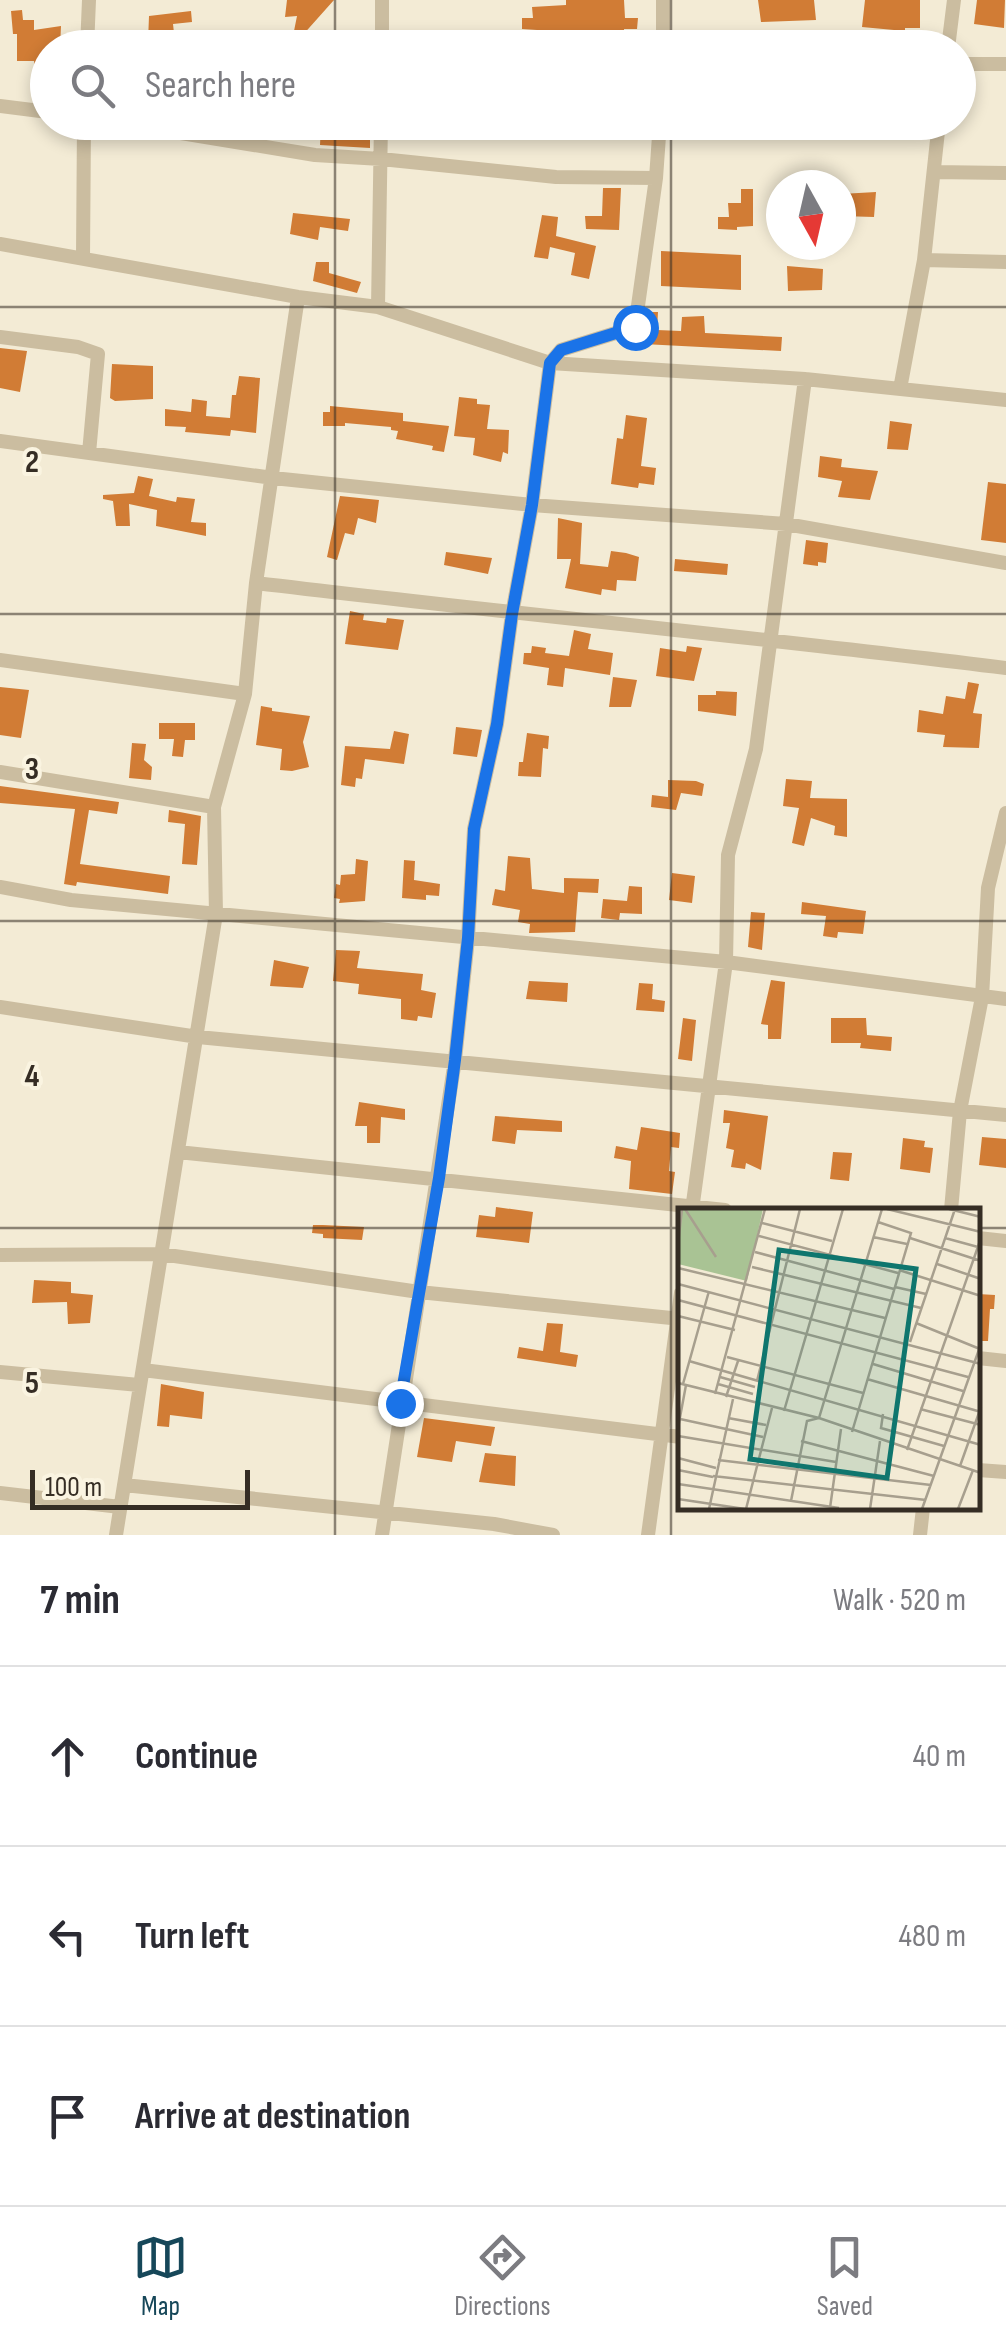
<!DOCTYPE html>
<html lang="en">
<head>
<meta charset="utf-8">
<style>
	:root { --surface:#fff; --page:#f2f2f3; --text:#2b2b33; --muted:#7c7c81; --line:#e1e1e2; --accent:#164759 }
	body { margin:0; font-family:"Sofia Sans Condensed",sans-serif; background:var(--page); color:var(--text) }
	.compass { position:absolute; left:766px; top:170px; width:90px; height:90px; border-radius:50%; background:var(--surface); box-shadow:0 5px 15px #0003; rotate:172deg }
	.scale { position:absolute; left:30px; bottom:25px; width:220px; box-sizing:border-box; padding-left:10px; border:5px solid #352d24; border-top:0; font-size:28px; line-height:35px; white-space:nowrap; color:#352d24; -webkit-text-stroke:8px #faf4e1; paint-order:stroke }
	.stop { position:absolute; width:30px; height:30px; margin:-22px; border:8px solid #1a73e8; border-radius:50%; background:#fff }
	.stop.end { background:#1a73e8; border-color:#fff; box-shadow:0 2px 10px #0008 }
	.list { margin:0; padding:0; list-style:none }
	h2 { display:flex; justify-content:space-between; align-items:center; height:130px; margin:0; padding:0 40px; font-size:42px }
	h2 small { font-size:32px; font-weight:400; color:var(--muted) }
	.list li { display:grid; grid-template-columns:65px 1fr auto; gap:30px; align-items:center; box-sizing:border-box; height:180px; padding:0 40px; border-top:2px solid var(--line) }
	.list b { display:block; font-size:38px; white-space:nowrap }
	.list em { font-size:32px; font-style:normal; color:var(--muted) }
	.icon { flex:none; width:55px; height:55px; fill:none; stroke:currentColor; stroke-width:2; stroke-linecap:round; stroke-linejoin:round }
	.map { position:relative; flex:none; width:1006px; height:1535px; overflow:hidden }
	.search { position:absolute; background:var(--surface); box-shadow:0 5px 15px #0003; left:30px; right:30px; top:30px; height:110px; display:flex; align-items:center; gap:25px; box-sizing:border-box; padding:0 35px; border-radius:55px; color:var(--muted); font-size:38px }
	.sheet { height:670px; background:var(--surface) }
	nav { display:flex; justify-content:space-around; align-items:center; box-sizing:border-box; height:140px; border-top:2px solid var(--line); background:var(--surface); font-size:28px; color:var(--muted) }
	nav a { display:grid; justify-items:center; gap:5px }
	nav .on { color:var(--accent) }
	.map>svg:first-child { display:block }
</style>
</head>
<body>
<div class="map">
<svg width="1006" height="1535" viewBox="0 0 1006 1535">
	<rect width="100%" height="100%" fill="#f3ebd5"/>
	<!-- building -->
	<path fill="#d17c35" d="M287,0H334L301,37L294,31L297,16L285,17Z
		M566,0H624L625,18H638L637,29H624L626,48H613L612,35L522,29V18H533L532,7L566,5Z
		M758,0H814L816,20L761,22Z
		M865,0H920V28H905V48H894V30L862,27Z
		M977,0H1005L1004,28L974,24Z
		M22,10L23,20H34V30L61,26L60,48H48V72L36,74L34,61H17V34H13L11,11Z
		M191,11L192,22L173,24L175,42H148L149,16Z
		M321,124H334V133L370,135V148L320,145Z
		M603,188H621L619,230L586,229L585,216H602Z
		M741,189H753V226L737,227V230L718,229V217H729L728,203H741Z
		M876,192L874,217L841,216V194Z
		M293,213L350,219L348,231L320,227L318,240L290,234Z
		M542,215L558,217L556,236L596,246L589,279L571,275L575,253L550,247L548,259L534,257Z
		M661,251L741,255V290L661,286Z
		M316,262H329V273L361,282L357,293L313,281Z
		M787,266L823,269L822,290L788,291Z
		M648,312H658L657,330L681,331L682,317L704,316L705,333L782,337L781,351L643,344Z
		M0,348L27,351L20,392L0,388Z
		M112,364L153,366V399L115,401L110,398Z
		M239,376L260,378L256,433L231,430L230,436L185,432L186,427L165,426V409L191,412L192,399L207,401L206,416L230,418L232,395H236Z
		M459,397L477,399V404L490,405L487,429L509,430L508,454L503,452L501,462L473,455L475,438L454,436Z
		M330,406L403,413V421L449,426L444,452L432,450L433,446L396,439L398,431L391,430V427L345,423V426H323V412H330Z
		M626,415L647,418L641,466L656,468L654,485L639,483L638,488L611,484L617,438L623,439Z
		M890,421L912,424L908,450L887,449Z
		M820,456L842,459L841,467L878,471L870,500L838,497L842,481L818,477Z
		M138,476L153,479L149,496L176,502L177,497L195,499L191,522L206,523V536L156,526L157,510L129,504L130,526H116L113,501L103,499V495L134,493Z
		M988,482L1006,484V543L981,540Z
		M340,496L379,500L376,523L358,518L354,535L345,533L337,560L327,557Z
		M558,518L582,523L580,564L608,567L611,551L626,553L639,557L636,581L617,580L616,591L602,589L601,595L565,588L571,559H557Z
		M806,540L828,543L826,563L818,562V566L803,564Z
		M446,552L492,558L488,574L444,565Z
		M675,559L728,564L727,575L674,571Z
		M350,611L364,614L363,620L386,623L387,618L404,620L398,650L345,644Z
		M574,630L591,634L588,649L613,653L610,675L565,668L563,687L547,685L549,668L523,664L524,653H531L532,646L546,648L545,653L569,656Z
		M687,646L702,648L694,681L656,676L660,648L686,652Z
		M613,677L637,680L631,707H609Z
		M968,682L979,684L973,713L982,714L979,748L943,747L945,735L917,732L919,710L943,714L946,696L965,699Z
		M0,687L29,690L21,738L0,735Z
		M716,691L737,692L736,716L698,711V695H716Z
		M261,706L272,708V711L310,716L303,742L309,767L292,771L280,770L282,749L256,745Z
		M159,723H195V740H185L183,757L172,756L174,739H159Z
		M456,727L482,730L477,757L453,754Z
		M394,731L409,734L404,764L365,759L362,779L356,778L355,787L341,785L345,746L390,749Z
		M527,733L549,736L548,749L543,748L541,777L518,776L519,762H523Z
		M132,743L146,744L144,760L152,767L151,780L129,778Z
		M786,779L812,781L810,798L847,799V837L834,835L835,826L811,818L804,846L792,843L799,808L783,806Z
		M668,780L696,781L704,784L702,796L681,793L676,810L651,807L652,795L668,797Z
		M0,786L119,802L117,814L89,810L80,864L170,876L168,894L77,882L76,886L64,884L75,809L0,803Z
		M169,810L201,816L197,865L182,864L185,824L168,822Z
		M508,856L530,858L532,889L564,893V878L599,879L598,893L578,892L575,932L529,933L530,924L518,922L520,910L492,905L495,889L505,891Z
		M356,859L368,861L365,901L339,903L340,899L334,898L336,884L340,885L341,875L355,874Z
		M404,860L415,861L414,880L440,884L439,896L426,895V900L402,898Z
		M672,873L695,876L692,903L669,900Z
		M629,886L642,887V914L620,913L619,920L601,918L603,899L627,901Z
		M802,902L866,911L863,934L838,932L837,938L823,936L826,916L801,914Z
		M751,912L765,913L762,950L748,947Z
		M336,950L360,951L357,968L423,974L421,990L436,993L432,1018L418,1016L417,1021L401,1019V999L358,994L359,984L333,981Z
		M274,960L309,967L303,988L270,986Z
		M771,980L785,982L781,1039H768V1025L761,1024Z
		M529,981L568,983L567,1002L526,999Z
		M639,983L653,984L652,999L665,1001L664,1012L636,1010Z
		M683,1018L696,1020L692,1061L678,1059Z
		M831,1018H866L867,1035L892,1037L891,1051L860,1048L861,1043H831Z
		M359,1102L405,1109V1120L381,1117L380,1143H367V1126H355Z
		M724,1110L768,1116L761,1170L746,1163L745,1169L731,1167L734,1150L726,1148L730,1123H723Z
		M495,1116L562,1121V1132L517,1130L515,1144L492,1141Z
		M641,1127L680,1133L679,1148L671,1147L669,1171L675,1172L672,1194L629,1189L631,1161L614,1158L616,1146L637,1150Z
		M982,1137L1006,1139V1168L979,1165Z
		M903,1138L925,1141L924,1147L933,1148L930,1173L900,1169Z
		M833,1152L852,1153L849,1181L830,1179Z
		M496,1207L533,1212L529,1243L476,1237L479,1215L495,1217Z
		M313,1225H323L364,1227L362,1240L323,1238V1234L312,1233Z
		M34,1280L71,1282V1293L93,1295L90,1323L68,1324L67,1302L32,1303Z
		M978,1294L995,1295L994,1309H990L988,1341H978Z
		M547,1323L563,1324L560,1352L578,1355L576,1367L517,1358L519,1347L543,1351Z
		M161,1384L204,1392L202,1419L170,1415L169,1427L157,1426Z
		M424,1418L495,1427L491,1446L456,1441L452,1462L417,1457Z
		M485,1453L516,1456L515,1486L479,1482Z"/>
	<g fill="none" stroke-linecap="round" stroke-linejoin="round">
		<!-- minor -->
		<path stroke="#cbbda0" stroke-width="14" d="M87,48L89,0
			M382,48V0
			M663,48V0
			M948,48L954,0
			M958,64H1006
			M0,106L48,112
			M114,122L315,155L381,159L556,177L656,178
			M934,172L1006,173
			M0,244L298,297L378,307L550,363L805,379L1006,400
			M83,258L84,122
			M924,260L1006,262
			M378,307L381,122
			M0,337L78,347L98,354L89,453
			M900,389L924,260L939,122
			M0,441L273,478L532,505L786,524L1006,563
			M256,583C506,613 756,637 1006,668
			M0,660L245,694
			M0,772L214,807
			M0,887L71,900L726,962L1006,999
			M0,1007L198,1037L1006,1115
			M178,1152L725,1210
			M692,1210L726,962L728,855L756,749L805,379
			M951,1210L960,1111L982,997L988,888L1006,813
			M978,1238L1006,1241
			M0,1255L161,1254L419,1292L681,1319
			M978,1358L1006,1361
			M143,1370L681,1437
			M0,1372L139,1385
			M978,1470L1006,1472
			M124,1485L494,1524L553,1535
			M0,1493L120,1507
			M116,1535L216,914L214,807L245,694L256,583L298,297
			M382,1535L455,1060L468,939L474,829L497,724L512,614L532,505L550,363L561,350L635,327L656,178L660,122
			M648,1535L681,1293
			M920,1535L923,1508"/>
	</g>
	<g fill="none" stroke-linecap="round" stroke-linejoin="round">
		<!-- route -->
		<path stroke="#1a73e8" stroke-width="12" d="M400,1403L439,1178L455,1060L468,938L474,829L497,724L512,614L532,505L550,363L561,350L635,327"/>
	</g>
	<!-- grid -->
	<path fill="none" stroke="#352d24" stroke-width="2.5" stroke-opacity="0.55" d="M335,0V48M671,0V48M335,122V1535M671,122V1535M0,307H1006M0,614H1006M0,921H1006M0,1228H681M978,1228H1006"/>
	<!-- overview -->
	<g transform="translate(678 1208)">
		<rect width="302" height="302" fill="#f3ebd5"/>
		<path d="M0,1H85L69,73L0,56Z" fill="#a9c394"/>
		<path fill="none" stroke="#a79f8e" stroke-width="2.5" d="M7,1L38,49M209,1L303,24M271,1L303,9M84,15L154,33M81,28L220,65M195,29L229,36M232,30L303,53M267,30L300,39M0,36L4,1M77,44L216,81M259,56L303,71M74,59L243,100M0,60L207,110M221,62L303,88M0,76L303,156M217,79L248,86M0,92L290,169M0,108L57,122M238,115L302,141M232,134L277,1M49,149L185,185M11,153L303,237M195,156L285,183M42,169L77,179M189,171L303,204M79,173L122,1M0,175L141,210L303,265M5,176L31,83M40,176L75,186M37,186L87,1M48,189L60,153M242,201L303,217M106,203L165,1M205,206L203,220L266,238M50,210L88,217M2,211L85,229M0,220L8,177M174,224L233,25L200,14M0,228L158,254M123,233L256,268M229,242L303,30M0,250L38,260M40,252L253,277M282,258L303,199M0,262L35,269M35,268L248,292M0,276L161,300M0,291L67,301M113,293L129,213L141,210L204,1M152,300L163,221M31,301L55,191M68,301L94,200M192,301L202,233M244,301L303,136M280,301L295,262"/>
		<path fill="#0f766e" fill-opacity="0.15" stroke="#0f766e" stroke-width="5" d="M101,42L238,61L209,270L72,251Z"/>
		<rect width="302" height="302" fill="none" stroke="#352d24" stroke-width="5"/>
	</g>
	<g font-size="32" text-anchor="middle" font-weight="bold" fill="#352d24" stroke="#faf4e1" stroke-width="8" stroke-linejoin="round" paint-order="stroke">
		<text x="32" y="472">2</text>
		<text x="32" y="779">3</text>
		<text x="32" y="1086">4</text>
		<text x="32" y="1393">5</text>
	</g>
</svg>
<svg class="compass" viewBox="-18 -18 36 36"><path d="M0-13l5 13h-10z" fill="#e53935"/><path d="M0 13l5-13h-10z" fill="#7c7c81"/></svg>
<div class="scale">100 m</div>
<div class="stop" style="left:635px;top:327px"></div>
<div class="stop end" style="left:400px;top:1403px"></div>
<div class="search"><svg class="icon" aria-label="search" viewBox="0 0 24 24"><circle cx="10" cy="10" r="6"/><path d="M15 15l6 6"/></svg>Search here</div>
</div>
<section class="sheet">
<h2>7 min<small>Walk · 520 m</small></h2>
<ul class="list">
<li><svg class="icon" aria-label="ahead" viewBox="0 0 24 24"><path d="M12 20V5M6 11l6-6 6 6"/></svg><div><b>Continue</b></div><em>40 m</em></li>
<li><svg class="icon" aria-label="left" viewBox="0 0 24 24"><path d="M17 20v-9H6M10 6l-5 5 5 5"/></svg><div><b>Turn left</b></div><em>480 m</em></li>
<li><svg class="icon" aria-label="arrive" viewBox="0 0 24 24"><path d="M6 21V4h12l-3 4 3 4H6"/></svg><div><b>Arrive at destination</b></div></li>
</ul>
</section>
<nav>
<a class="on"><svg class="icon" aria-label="map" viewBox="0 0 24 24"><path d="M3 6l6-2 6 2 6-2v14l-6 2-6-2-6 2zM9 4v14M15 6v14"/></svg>Map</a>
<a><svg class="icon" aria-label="directions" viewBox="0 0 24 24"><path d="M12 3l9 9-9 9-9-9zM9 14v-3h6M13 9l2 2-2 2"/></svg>Directions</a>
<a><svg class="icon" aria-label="saved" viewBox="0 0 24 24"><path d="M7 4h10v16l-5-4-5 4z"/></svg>Saved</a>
</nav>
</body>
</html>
